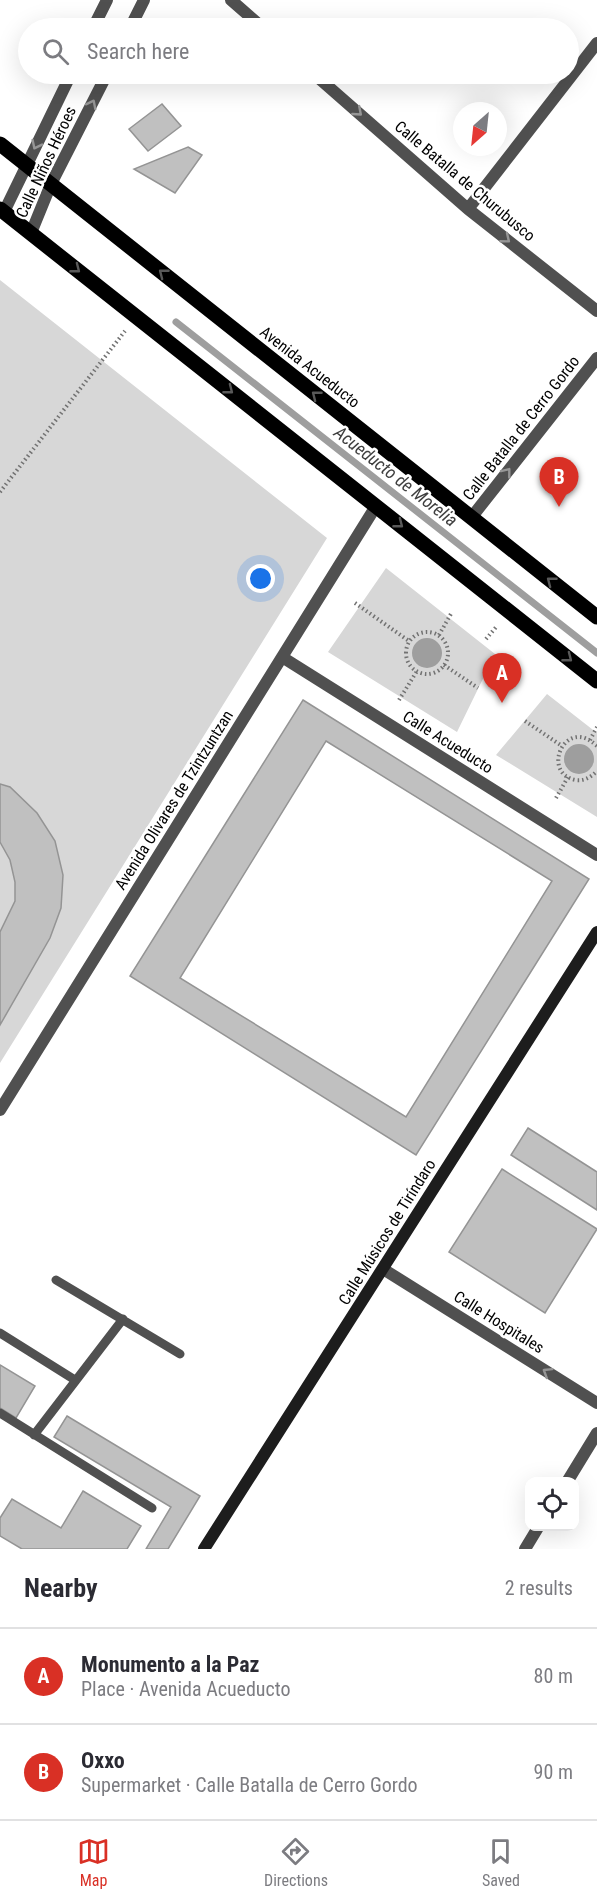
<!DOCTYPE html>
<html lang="en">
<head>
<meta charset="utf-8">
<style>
	:root { --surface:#fff; --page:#f2f2f3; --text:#2b2b33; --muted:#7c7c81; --line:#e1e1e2; --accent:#d93025 }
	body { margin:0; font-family:"Roboto Condensed",sans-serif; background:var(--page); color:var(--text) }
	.controls { position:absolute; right:18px; bottom:18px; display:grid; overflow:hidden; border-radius:12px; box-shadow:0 6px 24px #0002 }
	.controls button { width:54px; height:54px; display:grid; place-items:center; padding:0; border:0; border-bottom:2px solid var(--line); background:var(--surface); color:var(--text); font:30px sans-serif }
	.compass { position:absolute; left:453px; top:102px; width:54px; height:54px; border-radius:50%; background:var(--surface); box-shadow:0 6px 24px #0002; rotate:207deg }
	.you { position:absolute; left:261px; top:579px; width:21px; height:21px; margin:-15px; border:4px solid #fff; border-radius:50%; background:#1a73e8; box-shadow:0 0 0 9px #1a73e833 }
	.badge { display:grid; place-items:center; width:39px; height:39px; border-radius:50%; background:var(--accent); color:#fff; font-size:20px; font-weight:700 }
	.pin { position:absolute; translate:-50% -50px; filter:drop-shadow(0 2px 3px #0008) }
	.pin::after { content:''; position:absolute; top:32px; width:21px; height:18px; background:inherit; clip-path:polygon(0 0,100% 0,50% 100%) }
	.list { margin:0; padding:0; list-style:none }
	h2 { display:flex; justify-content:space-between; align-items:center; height:78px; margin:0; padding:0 24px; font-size:26px }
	h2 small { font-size:20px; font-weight:400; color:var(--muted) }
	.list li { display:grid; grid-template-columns:39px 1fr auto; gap:18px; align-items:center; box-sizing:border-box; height:96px; padding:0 24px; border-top:2px solid var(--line) }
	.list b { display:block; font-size:22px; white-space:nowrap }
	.list p { margin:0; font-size:20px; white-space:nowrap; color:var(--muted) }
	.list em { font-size:20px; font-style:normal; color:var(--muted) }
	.icon { flex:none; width:33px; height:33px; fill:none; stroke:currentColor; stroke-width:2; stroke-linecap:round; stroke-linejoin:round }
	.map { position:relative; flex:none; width:597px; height:1549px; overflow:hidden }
	.search { position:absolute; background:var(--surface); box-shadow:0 6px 24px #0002; left:18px; right:18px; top:18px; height:66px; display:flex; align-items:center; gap:15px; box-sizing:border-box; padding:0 21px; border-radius:33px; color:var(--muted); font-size:22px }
	.sheet { height:270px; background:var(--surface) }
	nav { display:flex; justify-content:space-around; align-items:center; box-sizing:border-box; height:84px; border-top:2px solid var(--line); background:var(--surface); font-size:16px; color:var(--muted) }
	nav a { display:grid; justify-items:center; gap:3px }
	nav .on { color:var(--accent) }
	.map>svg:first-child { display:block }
</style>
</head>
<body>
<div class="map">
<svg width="597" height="1549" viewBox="0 0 597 1549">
	<rect width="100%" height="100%" fill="#fff"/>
	<!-- green -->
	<path fill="#d7d7d7" d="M0,280L327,538L0,1063Z
		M386,568L495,654L457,732L328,652Z
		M547,694L597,733V817L496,755Z"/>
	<!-- water -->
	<path fill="#9e9e9e" d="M412 653a15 15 0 1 1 30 0a15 15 0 1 1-30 0Z
		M564 759a15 15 0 1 1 30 0a15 15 0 1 1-30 0Z"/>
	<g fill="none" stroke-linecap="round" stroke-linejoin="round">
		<!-- stream -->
		<path stroke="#9e9e9e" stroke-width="7" d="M176,322L597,653"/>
	</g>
	<!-- building -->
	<path fill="#c0c0c0" stroke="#949494" stroke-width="1.5" fill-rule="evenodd" d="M162,104L181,126L148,151L129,129Z
		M188,147L202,155L175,193L134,169Z
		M303,700L589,879L416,1155L130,976ZM326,741L552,881L406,1117L180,978Z
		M0,784L10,787L37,813L55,841L63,875L61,908L50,938L0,1025V932L15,901V882L10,860L0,842Z
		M528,1128L597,1172V1210L511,1155Z
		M502,1169L597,1229L545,1313L449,1252Z
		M0,1365L35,1386L16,1418L0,1408Z
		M67,1416L200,1496L168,1549H146L171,1507L54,1437Z
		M83,1491L141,1526L127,1549H22L0,1536V1518L12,1499L61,1528Z"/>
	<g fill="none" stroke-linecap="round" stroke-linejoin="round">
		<!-- path -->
		<path stroke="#727272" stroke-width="4" stroke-dasharray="1.5 3" stroke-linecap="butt" d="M0,492L125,331
			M355,603L409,641
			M406 653a21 21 0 1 1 42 0a21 21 0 1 1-42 0Z
			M439,635L452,612
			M486,639L497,626
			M444,665L478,688
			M399,700L417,671
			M525,721L562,746
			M590,740L597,727
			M597,746C565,715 540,774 576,780C585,781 591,777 597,771
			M556,798L568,777"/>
		<!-- lane -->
		<path stroke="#505050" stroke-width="9" d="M56,1280L180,1354
			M0,1333L75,1380
			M0,1413L152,1508
			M34,1435L123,1319"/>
		<!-- street -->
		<path stroke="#505050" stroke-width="12" d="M231,0L263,28
			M93,28L107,0
			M130,28L144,0
			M314,74L468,209L597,311
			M468,209L597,43
			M4,212L71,74
			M31,233L51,184L107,74
			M471,518L597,358
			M282,657L597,855
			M0,1110L376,506
			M383,1269L597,1403
			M567,1482L597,1433
			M525,1549L539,1526"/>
		<!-- secondary -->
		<path stroke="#1d1d1d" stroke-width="12" d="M204,1549L597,932"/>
		<!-- primary -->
		<path stroke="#000" stroke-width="15" d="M0,144L597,617
			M0,209L597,681"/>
	</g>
	<!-- one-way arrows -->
	<defs><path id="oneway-chevron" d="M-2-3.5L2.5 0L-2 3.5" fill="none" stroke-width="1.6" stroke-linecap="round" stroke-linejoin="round" transform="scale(1.5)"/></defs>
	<g stroke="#969696">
		<use href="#oneway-chevron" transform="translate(92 104) rotate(-63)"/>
		<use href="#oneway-chevron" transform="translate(358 112) rotate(41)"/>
		<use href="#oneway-chevron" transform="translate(36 145) rotate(116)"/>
		<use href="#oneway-chevron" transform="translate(506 239) rotate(39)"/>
		<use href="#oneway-chevron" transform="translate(507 472) rotate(-52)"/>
		<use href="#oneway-chevron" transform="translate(547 1372) rotate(-148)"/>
	</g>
	<g stroke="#595959">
		<use href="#oneway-chevron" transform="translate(76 269) rotate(38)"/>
		<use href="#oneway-chevron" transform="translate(163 273) rotate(-142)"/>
		<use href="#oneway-chevron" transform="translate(229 390) rotate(38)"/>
		<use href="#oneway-chevron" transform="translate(316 395) rotate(-142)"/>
		<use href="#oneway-chevron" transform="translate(399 524) rotate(38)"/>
		<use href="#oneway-chevron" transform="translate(551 581) rotate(-142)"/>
		<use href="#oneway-chevron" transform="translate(568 658) rotate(38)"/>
	</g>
	<g text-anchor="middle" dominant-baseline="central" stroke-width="5" stroke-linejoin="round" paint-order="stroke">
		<!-- street labels -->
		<g font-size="16" fill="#000" stroke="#fff">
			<text transform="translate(46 162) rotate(-65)">Calle Niños Héroes</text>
			<text transform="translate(465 181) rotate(40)">Calle Batalla de Churubusco</text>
			<text transform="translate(310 367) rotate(38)">Avenida Acueducto</text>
			<text transform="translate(521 428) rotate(-52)">Calle Batalla de Cerro Gordo</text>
			<text transform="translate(448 742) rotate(32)">Calle Acueducto</text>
			<text transform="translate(174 800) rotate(-58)">Avenida Olivares de Tzintzuntzan</text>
			<text transform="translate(387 1232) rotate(-58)">Calle Músicos de Tiríndaro</text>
			<text transform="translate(499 1322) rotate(32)">Calle Hospitales</text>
		</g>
		<!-- water labels -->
		<g font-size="18" font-style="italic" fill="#3f3f3f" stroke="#fff">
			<text transform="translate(396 476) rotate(38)">Acueducto de Morelia</text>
		</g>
	</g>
</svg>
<div class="controls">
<button><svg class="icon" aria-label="locate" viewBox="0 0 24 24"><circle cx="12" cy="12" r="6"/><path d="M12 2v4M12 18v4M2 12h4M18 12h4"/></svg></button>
</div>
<svg class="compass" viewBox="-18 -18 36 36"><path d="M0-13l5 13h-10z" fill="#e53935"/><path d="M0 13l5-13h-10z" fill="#7c7c81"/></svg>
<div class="you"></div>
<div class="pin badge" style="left:502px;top:703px">A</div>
<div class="pin badge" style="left:559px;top:507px">B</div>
<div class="search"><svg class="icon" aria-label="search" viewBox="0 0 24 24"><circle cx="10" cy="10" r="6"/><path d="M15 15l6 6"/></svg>Search here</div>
</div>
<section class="sheet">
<h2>Nearby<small>2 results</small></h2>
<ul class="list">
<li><span class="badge">A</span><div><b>Monumento a la Paz</b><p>Place · Avenida Acueducto</p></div><em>80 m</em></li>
<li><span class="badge">B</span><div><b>Oxxo</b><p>Supermarket · Calle Batalla de Cerro Gordo</p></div><em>90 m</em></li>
</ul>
</section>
<nav>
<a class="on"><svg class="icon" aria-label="map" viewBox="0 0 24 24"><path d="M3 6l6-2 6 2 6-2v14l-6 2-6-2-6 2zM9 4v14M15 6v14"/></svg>Map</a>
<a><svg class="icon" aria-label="directions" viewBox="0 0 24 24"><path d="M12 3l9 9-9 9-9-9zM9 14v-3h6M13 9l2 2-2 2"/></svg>Directions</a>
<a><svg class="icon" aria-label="saved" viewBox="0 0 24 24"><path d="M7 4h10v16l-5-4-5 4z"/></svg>Saved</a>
</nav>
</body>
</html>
